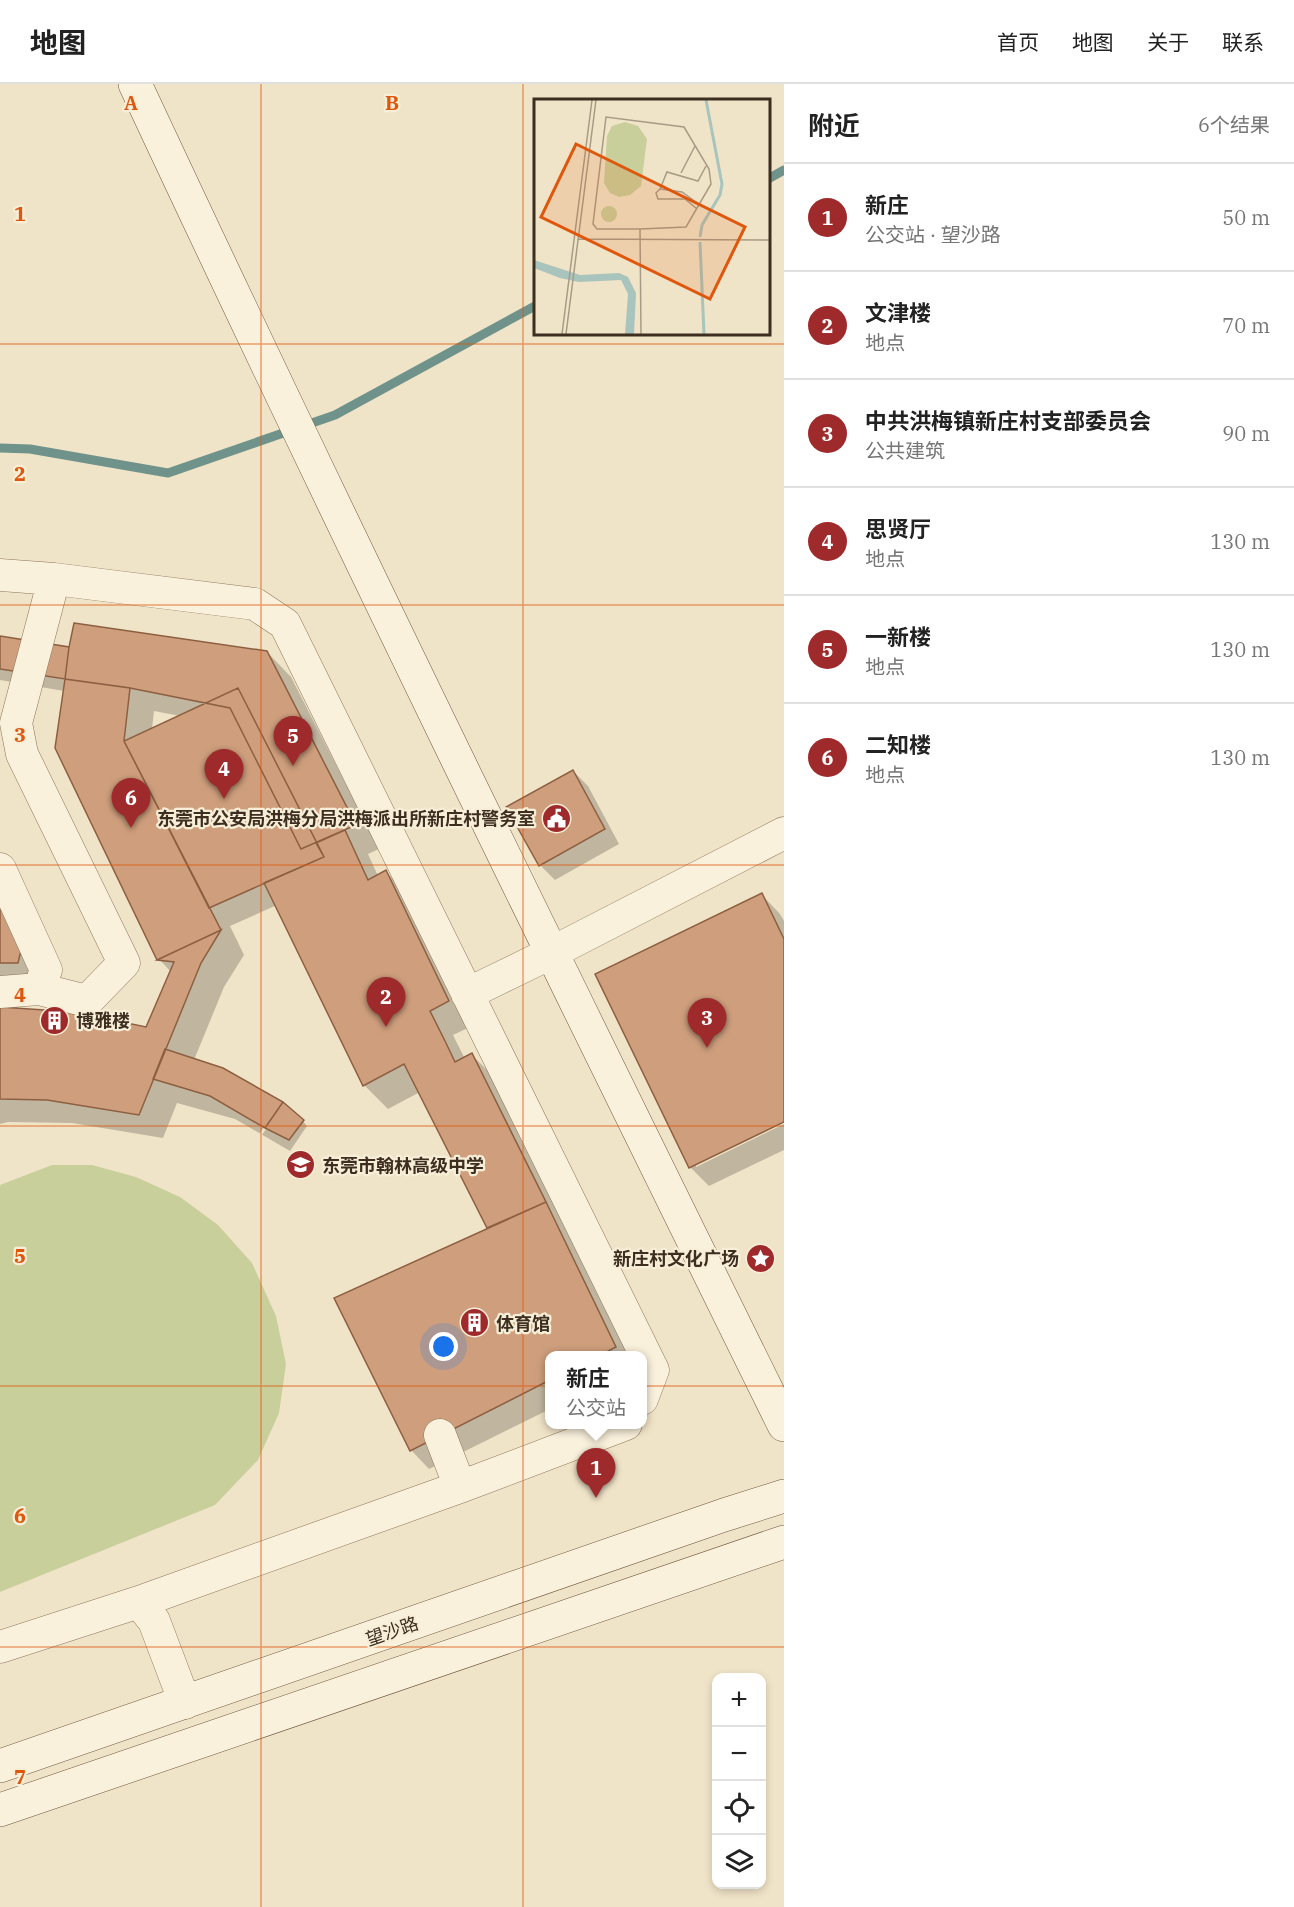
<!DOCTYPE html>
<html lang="zh">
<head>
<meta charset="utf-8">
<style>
	:root { --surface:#fff; --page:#f2f2f2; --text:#222; --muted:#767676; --line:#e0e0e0; --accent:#9e2a2b }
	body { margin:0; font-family:"IBM Plex Serif","Noto Sans SC",serif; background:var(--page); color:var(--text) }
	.controls { position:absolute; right:18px; bottom:18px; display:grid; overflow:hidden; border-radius:12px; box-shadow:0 3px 9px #0003 }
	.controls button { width:54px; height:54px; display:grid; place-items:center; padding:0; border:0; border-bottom:2px solid var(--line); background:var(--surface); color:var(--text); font:30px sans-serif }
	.you { position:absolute; left:444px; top:1263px; width:21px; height:21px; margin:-15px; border:4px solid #fff; border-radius:50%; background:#1a73e8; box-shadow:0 0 0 9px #1a73e833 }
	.badge { display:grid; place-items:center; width:39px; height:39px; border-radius:50%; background:var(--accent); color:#fff; font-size:20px; font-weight:700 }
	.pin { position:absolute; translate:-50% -50px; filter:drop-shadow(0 2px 3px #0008) }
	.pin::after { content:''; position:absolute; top:32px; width:21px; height:18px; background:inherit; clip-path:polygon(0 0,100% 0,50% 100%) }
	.popup { position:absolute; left:545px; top:1267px; width:102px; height:78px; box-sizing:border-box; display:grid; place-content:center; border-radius:12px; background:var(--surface); filter:drop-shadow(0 2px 4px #0005); font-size:20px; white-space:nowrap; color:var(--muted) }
	.popup b { font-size:22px; color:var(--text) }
	.popup::after { content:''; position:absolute; left:50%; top:100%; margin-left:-12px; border:12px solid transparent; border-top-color:var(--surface) }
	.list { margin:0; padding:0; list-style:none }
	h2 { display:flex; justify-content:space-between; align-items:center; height:78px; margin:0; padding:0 24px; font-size:26px }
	h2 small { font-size:20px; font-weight:400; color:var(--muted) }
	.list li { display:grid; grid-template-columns:39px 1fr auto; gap:18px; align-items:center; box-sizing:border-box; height:108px; padding:0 24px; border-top:2px solid var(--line) }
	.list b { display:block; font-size:22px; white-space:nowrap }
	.list p { margin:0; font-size:20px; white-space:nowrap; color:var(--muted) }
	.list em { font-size:20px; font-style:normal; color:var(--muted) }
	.icon { flex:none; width:33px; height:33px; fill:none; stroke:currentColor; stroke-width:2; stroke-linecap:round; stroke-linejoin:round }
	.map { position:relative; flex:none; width:784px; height:1823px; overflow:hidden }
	header { display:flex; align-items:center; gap:36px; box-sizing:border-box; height:84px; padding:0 30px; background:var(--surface); border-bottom:2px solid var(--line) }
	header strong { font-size:28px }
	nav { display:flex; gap:33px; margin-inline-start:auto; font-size:21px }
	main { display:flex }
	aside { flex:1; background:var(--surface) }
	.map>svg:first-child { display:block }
</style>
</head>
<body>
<header>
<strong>地图</strong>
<nav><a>首页</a><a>地图</a><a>关于</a><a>联系</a></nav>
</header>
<main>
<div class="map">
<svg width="784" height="1823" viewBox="0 0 784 1823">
	<rect width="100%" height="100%" fill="#f0e4c8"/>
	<!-- green -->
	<path fill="#c9cf9b" d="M52,1081H92L136,1093L180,1113L218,1141L252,1179L276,1232L286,1280L279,1329L258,1376L215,1421L0,1508V1101Z"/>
	<!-- shadow -->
	<path fill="#0003" fill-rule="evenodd" d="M75,541L267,568L291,593L379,765L368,770L378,792L386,788L410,812L472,942L453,951L465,975L472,971L496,995L569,1142L566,1143L629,1272H550V1325L429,1385L411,1366L336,1215L490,1145L420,1008L388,1025L364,1001L277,821L230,842L244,871L224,903L194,976L222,985L282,1019L303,1037L307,1042L290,1067L235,1035L177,1019L163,1054L72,1039L8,1038L0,1040V784L48,879L41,902L17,903L18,926L73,930L147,945L171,888L159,875L57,663L64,607L0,596V553L70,564ZM154,627L180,632L152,645ZM277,1024H280L262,1051L260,1049Z
		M573,687L588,702L619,760L555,796L540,781Z
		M762,811L780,830L784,837V1036L696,1079V1083L784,1040V1066L709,1102L690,1083Z"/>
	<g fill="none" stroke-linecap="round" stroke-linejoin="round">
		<!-- stream -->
		<path stroke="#6f938a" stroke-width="9" d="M768,95L784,86
			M0,364L30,365L168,389L335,331L535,222"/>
	</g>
	<!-- building -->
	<path fill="#cf9f7d" stroke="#8d5f41" stroke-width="1.5" d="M74,539L267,567L356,741L301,765L230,624L130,604L65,595L69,563Z
		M0,552L69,563L65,595L0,585Z
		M65,595L130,604L124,657L221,846L157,876L55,664Z
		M238,604L324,773L209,824L124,657Z
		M573,686L605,745L539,782L506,723Z
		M345,746L368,796L386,786L449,917L430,927L446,959L455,978L472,969L546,1118L487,1144L404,980L363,1002L264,799L324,773L316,759Z
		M0,806L24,854L18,879H0Z
		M762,809L784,855V1038L689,1084L595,890Z
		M221,846L201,879L139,1031L47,1016L0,1015V923L74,928L146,943L174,878L157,876Z
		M165,965L223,984L283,1018L265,1044L210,1012L153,995Z
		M283,1018L304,1036L289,1056L265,1044Z
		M546,1118L616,1263L599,1272H550V1296L410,1367L334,1214Z"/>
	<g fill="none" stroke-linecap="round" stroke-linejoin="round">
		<defs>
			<path id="street" d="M0,491L54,495L255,520L285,540L653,1286L642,1315
				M0,785L46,886L39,905L87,917L124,879L22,670L16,639L54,495
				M0,908L39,905
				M467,910L551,869L784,749
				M440,1351L460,1403
				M139,1518L154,1537L185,1619
				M0,1563L139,1518L460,1403L626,1340"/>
			<path id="secondary" d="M135,0C345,450 564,895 784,1341
				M0,1682L724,1431L784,1412
				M0,1726L784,1458"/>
		</defs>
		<!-- street casing -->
		<use href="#street" stroke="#8d765c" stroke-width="33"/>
		<!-- secondary casing -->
		<use href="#secondary" stroke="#6f573f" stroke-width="34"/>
		<!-- street -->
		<use href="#street" stroke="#faf1dc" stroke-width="32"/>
		<!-- secondary -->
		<use href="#secondary" stroke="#faf1dc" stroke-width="33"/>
	</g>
	<!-- grid -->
	<path fill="none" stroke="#df570d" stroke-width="1.5" stroke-opacity="0.55" d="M261,0V1823M523,0V1823M0,260H784M0,521H784M0,781H784M0,1042H784M0,1302H784M0,1563H784"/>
	<!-- icons -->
	<defs>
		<symbol id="civic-disc" viewBox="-11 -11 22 22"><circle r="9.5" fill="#9e2a2b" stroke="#f7eed8"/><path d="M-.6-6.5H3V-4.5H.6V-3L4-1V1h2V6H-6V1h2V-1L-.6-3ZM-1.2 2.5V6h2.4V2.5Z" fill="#fff"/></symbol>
		<symbol id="building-disc" viewBox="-11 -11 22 22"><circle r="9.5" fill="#9e2a2b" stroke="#f7eed8"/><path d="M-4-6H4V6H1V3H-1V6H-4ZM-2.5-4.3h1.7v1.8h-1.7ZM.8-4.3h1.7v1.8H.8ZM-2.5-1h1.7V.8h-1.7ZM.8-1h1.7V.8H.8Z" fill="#fff"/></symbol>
		<symbol id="school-disc" viewBox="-11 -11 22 22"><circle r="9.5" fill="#9e2a2b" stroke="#f7eed8"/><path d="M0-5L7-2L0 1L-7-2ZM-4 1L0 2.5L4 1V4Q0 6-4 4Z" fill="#fff"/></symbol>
		<symbol id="sight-disc" viewBox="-11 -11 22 22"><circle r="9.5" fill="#9e2a2b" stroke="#f7eed8"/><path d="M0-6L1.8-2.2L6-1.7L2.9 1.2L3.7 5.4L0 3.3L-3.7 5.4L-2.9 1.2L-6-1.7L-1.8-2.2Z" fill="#fff"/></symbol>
	</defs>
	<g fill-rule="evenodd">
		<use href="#civic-disc" x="540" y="718" width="33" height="33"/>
		<use href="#building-disc" x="38" y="920" width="33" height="33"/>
		<use href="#school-disc" x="284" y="1064" width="33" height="33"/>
		<use href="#sight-disc" x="744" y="1158" width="33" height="33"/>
		<use href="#building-disc" x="458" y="1222" width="33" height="33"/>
	</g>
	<g text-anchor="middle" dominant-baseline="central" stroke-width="4.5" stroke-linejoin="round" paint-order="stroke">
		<!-- poi labels -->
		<g font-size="18" font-weight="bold" fill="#3d2e20" stroke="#f7eed8" text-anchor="start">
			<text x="535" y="734" text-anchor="end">东莞市公安局洪梅分局洪梅派出所新庄村警务室</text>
			<text x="76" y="936">博雅楼</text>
			<text x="322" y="1081">东莞市翰林高级中学</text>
			<text x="739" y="1174" text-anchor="end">新庄村文化广场</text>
			<text x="496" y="1239">体育馆</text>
		</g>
		<!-- street labels -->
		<g font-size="18" fill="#3d2e20" stroke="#f7eed8">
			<text transform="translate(392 1547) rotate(-19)">望沙路</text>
		</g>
	</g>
	<!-- overview -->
	<g transform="translate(534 15)">
		<rect width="236" height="236" fill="#f0e4c8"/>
		<path d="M91,23L104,27L113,40L107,87L96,96L85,98L76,94L70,84L73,37L78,27ZM67 115a8 8 0 1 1 16 0a8 8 0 1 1-16 0Z" fill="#c9cf9b"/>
		<path d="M0,161L46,176L85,174L94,178L102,194L100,235H91L94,195L87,181L45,183L26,179L0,169Z" fill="#a9c4bc"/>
		<path fill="none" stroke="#a9c4bc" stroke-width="3" d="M166,138L168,126L186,96L188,85L172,1M166,143L170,235"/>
		<path fill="none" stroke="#a89b85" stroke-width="1.5" d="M147,74L161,47M126,90L133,73L164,82L172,67M163,110L151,100H124L122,94L126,90L148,93L166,106M106,130H63L59,125L72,18L150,28L175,70L177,85L152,128L106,130L107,235M44,140L236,141M28,235L58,1M32,235L62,1"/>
		<path fill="#df570d" fill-opacity="0.15" stroke="#df570d" stroke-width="3" d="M42,45L211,128L176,200L7,118Z"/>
		<rect width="236" height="236" fill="none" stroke="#3d2e20" stroke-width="3"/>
	</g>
	<g font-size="20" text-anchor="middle" font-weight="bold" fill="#df570d" stroke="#f7eed8" stroke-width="4.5" stroke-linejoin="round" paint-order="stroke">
		<text x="131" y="26">A</text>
		<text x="392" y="26">B</text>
		<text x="20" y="137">1</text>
		<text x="20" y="397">2</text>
		<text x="20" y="658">3</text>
		<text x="20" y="918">4</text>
		<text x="20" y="1179">5</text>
		<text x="20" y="1439">6</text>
		<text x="20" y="1700">7</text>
	</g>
</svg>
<div class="controls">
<button>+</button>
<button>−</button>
<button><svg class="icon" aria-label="locate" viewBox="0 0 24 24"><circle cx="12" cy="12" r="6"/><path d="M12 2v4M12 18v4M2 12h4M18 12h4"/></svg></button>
<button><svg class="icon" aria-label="layers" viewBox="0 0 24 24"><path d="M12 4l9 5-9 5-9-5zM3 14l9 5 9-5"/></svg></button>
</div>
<div class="you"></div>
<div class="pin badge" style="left:596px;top:1414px">1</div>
<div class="popup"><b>新庄</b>公交站</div>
<div class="pin badge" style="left:386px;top:943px">2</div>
<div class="pin badge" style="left:707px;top:964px">3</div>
<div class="pin badge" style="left:224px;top:715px">4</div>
<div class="pin badge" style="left:293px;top:682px">5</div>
<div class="pin badge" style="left:131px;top:744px">6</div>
</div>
<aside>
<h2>附近<small>6个结果</small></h2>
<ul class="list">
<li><span class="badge">1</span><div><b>新庄</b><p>公交站 · 望沙路</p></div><em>50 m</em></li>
<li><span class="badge">2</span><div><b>文津楼</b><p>地点</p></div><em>70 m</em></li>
<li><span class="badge">3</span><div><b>中共洪梅镇新庄村支部委员会</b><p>公共建筑</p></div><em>90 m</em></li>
<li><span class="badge">4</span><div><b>思贤厅</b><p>地点</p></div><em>130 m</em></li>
<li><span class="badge">5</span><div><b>一新楼</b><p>地点</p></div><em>130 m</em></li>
<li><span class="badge">6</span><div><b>二知楼</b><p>地点</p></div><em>130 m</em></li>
</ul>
</aside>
</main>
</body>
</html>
